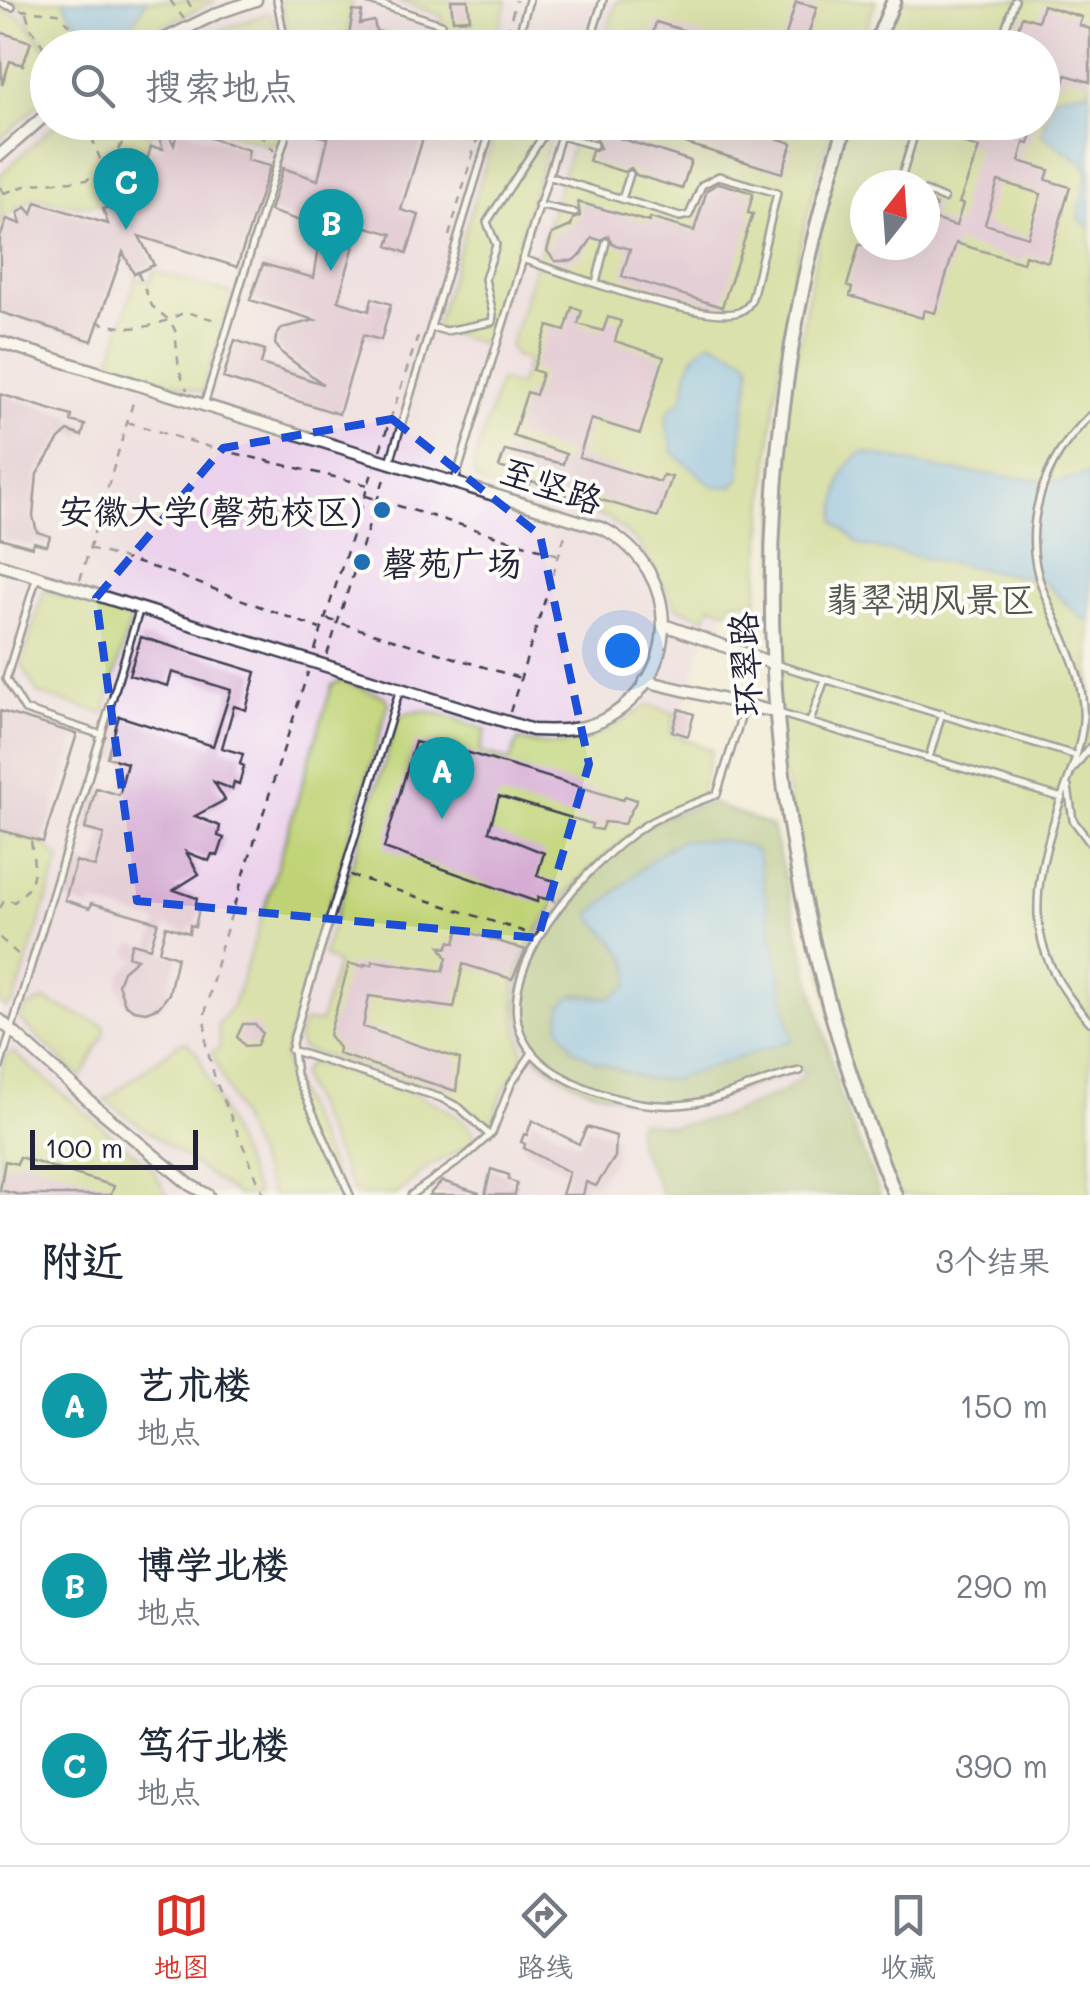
<!DOCTYPE html>
<html lang="zh">
<head>
<meta charset="utf-8">
<style>
	:root { --surface:#fff; --page:#f2f2f3; --text:#1f2937; --muted:#747a83; --line:#e0e1e3; --accent:#d93025 }
	body { margin:0; font-family:Mali,"LXGW WenKai TC",sans-serif; background:var(--page); color:var(--text) }
	.compass { position:absolute; left:850px; top:170px; width:90px; height:90px; border-radius:50%; background:var(--surface); box-shadow:0 10px 40px #0002; rotate:17deg }
	.scale { position:absolute; left:30px; bottom:25px; width:168px; box-sizing:border-box; padding-left:10px; border:5px solid #22223b; border-top:0; font-size:28px; line-height:35px; white-space:nowrap; color:#22223b; -webkit-text-stroke:8px #fdfcf7; paint-order:stroke }
	.you { position:absolute; left:622px; top:650px; width:35px; height:35px; margin:-25px; border:8px solid #fff; border-radius:50%; background:#1a73e8; box-shadow:0 0 0 15px #1a73e833 }
	.badge { display:grid; place-items:center; width:65px; height:65px; border-radius:50%; background:var(--accent); color:#fff; font-size:32px; font-weight:700 }
	.pin { position:absolute; translate:-50% -82px; filter:drop-shadow(0 2px 5px #0008) }
	.pin::after { content:''; position:absolute; top:52px; width:35px; height:30px; background:inherit; clip-path:polygon(0 0,100% 0,50% 100%) }
	.list { margin:0; padding:0; list-style:none }
	h2 { display:flex; justify-content:space-between; align-items:center; height:130px; margin:0; padding:0 40px; font-size:42px }
	h2 small { font-size:32px; font-weight:400; color:var(--muted) }
	.list li { display:grid; grid-template-columns:65px 1fr auto; gap:30px; align-items:center; box-sizing:border-box; height:160px; margin:0 20px 20px; padding:0 20px; border:2px solid var(--line); border-radius:20px }
	.list b { display:block; font-size:38px; white-space:nowrap }
	.list p { margin:0; font-size:32px; white-space:nowrap; color:var(--muted) }
	.list em { font-size:32px; font-style:normal; color:var(--muted) }
	.icon { flex:none; width:55px; height:55px; fill:none; stroke:currentColor; stroke-width:2; stroke-linecap:round; stroke-linejoin:round }
	.map { position:relative; flex:none; width:1090px; height:1195px; overflow:hidden }
	.search { position:absolute; background:var(--surface); box-shadow:0 10px 40px #0002; left:30px; right:30px; top:30px; height:110px; display:flex; align-items:center; gap:25px; box-sizing:border-box; padding:0 35px; border-radius:55px; color:var(--muted); font-size:38px }
	.sheet { height:670px; background:var(--surface) }
	nav { display:flex; justify-content:space-around; align-items:center; box-sizing:border-box; height:140px; border-top:2px solid var(--line); background:var(--surface); font-size:28px; color:var(--muted) }
	nav a { display:grid; justify-items:center; gap:5px }
	nav .on { color:var(--accent) }
	.map>svg:first-child { display:block }
</style>
</head>
<body>
<div class="map">
<svg width="1090" height="1195" viewBox="0 0 1090 1195">
	<rect width="100%" height="100%" fill="#fdfcf7"/>
	<filter id="ink" filterUnits="userSpaceOnUse"><feTurbulence type="fractalNoise" baseFrequency=".01" numOctaves="2"/><feDisplacementMap in="SourceGraphic" scale="20" xChannelSelector="R" yChannelSelector="G"/><feConvolveMatrix kernelMatrix="1 2 1 2 8 2 1 2 1" color-interpolation-filters="sRGB"/></filter>
	<filter id="wash" filterUnits="userSpaceOnUse"><feTurbulence type="fractalNoise" baseFrequency=".0048" numOctaves="4" result="noise"/><feDisplacementMap in="SourceGraphic" scale="40" xChannelSelector="R" yChannelSelector="G"/><feGaussianBlur stdDeviation="2.25" result="paint"/><feColorMatrix in="noise" values="0 0 0 0 0 0 0 0 0 0 0 0 0 0 0 0 0 1.4 0 .05"/><feComposite in="paint" operator="in"/></filter>
	<g filter="url(#wash)">
		<rect width="100%" height="100%" fill="#f3edd9"/>
		<!-- built -->
		<path fill="#ebd1eb" d="M0,0H876L860,47L48,48V122L834,123L819,169L800,247L778,357L757,603L732,601L727,611L715,607L724,612L718,632L708,629L683,710L694,714L688,736L676,735L712,750L702,786L703,797L772,827L841,1098L880,1195H0Z"/>
		<!-- green -->
		<path fill="#bfd376" stroke="#707a58" stroke-width="2.5" fill-rule="evenodd" d="M10,0H216L118,48L48,47L33,30L26,10Z
			M281,0H352L346,47H289Z
			M395,0H507L494,48L445,47L441,15Z
			M617,0H876L860,47L602,48Z
			M894,0H1090V1195H895L832,1021L777,739L776,462L832,171L847,123L1042,122V48L874,47ZM865,185H925V245H865Z
			M0,9L20,16L48,52L47,97L0,140Z
			M268,13L275,22L278,47H178Z
			M57,123H165L151,132L129,196C88,209 75,208 35,197L4,217L0,229V175Z
			M191,123L284,122V123L276,146Z
			M498,123H555L487,346L435,328Z
			M579,123H834C781,281 770,437 757,603L732,601L727,611L710,605L706,618L676,607L640,545L608,518L482,484L475,477L473,468L500,380L519,386L528,361L515,356L510,347Z
			M154,271L233,294L202,392L110,363L136,278L150,282Z
			M44,590L131,618L104,714L38,694L22,664Z
			M341,681L384,696L389,703L284,1057L288,1074L344,1195H272L212,1052L220,1048L218,1025L233,1005L254,943L332,685Z
			M649,705L675,713L670,733L712,750L702,786L703,797C630,822 523,912 514,993C512,1017 524,1039 523,1061L504,1089L492,1122L486,1124L441,1092L302,1049L298,1040L303,1022H320L337,964L323,955L399,717C422,701 462,722 486,730L480,752L510,761L518,740C575,754 602,733 649,705Z
			M0,830L43,842L60,859L15,1000L6,1008L0,1004Z
			M44,1000L105,1026L104,1035L81,1078L20,1020L26,1008Z
			M187,1042L198,1055L257,1195H237L105,1100L180,1043Z
			M13,1052L152,1168L167,1195H0V1075L5,1057Z
			M310,1063C346,1070 467,1101 476,1139L470,1145L427,1167L396,1195H355L302,1081L301,1073Z"/>
		<!-- forest -->
		<path fill="#97b567" stroke="#5c6c51" stroke-width="2.5" fill-rule="evenodd" d="M709,802L772,827L841,1098L880,1195H661C656,1168 629,1150 638,1121L671,1126L722,1117L783,1092L804,1075V1069L700,1102L641,1104L584,1088L552,1070L532,1053L517,1006L522,972L531,949L585,875L638,831L664,817ZM667,847L646,1079L595,1061L575,994L611,998L628,986C639,954 605,939 591,914L615,896Z"/>
		<!-- water -->
		<path fill="#73b8ea" stroke="#4a6d92" stroke-width="2.5" d="M64,0H147L131,27H116L96,39C85,26 68,18 64,0Z
			M1090,90V227H1088L1078,218L1087,174L1086,166L1041,134L1054,96Z
			M710,341L748,359L751,366L742,434L741,477L732,487L713,486L673,453C673,440 660,422 670,410C673,406 679,403 683,398C689,370 684,361 710,341Z
			M863,452L945,470L1060,482L1090,473V621L1081,618L1043,581L860,545L835,522C839,494 836,467 863,452Z
			M684,840C708,840 739,838 758,853L792,1040L672,1080L646,1079L595,1061L574,1049L559,1026L562,1005L571,996L611,998L628,986C639,955 606,938 590,914C615,896 660,846 684,840Z"/>
		<g id="blocks">
			<!-- building -->
			<path fill="#d4aad3" fill-rule="evenodd" d="M451,0H468L470,19L453,20Z
				M796,2L817,7L804,48H782Z
				M1043,5L1082,17L1079,25L1090,29V82L1066,75L1064,83L1042,76V48H1012L1022,16L1038,21Z
				M353,11L362,12L360,24L374,21L376,31L396,35L413,48H347Z
				M656,22L733,45L732,48H649Z
				M0,32L31,42L23,65L10,61L2,85Z
				M302,122H406L426,128L401,210L419,215L407,253L388,246L392,234L360,225L338,301L369,311L372,298L391,304L381,340L363,335L339,414L223,378L235,340L265,350L261,364L323,384L283,354L275,344L276,337L282,328L315,320L250,300L263,264L314,278L322,228L270,211L283,168L318,180L328,138L300,131Z
				M601,122H620L616,137L691,161L682,189L636,175L631,168L624,172L589,161L592,151L600,148L596,139Z
				M694,122H725L792,143L782,173L687,144Z
				M971,122H1036L1029,144L1024,143L1019,161L1049,170L1046,180L1070,187L1048,262L1025,255L1023,263L956,243L935,313L924,310L922,318L850,296L852,288L847,286L859,245H925V201L936,205L932,219L956,226L963,204L959,203L979,148L965,144ZM998,181L1041,194L1028,237L985,224Z
				M165,127L174,145L178,128L249,150L247,160L270,166L237,267L139,236L154,265L134,274L123,252L92,341L0,312V238L7,219L21,224L18,213L26,207L32,214L36,202L108,224L103,209L119,202L129,220L151,147L163,149L157,132Z
				M719,183L753,193L748,213L753,214L722,307L622,276L630,249L612,244L608,236L600,240L592,238L582,254L572,261H555L547,251L552,234L571,226L573,219L580,216L578,202L649,222L650,218L694,231L707,190Z
				M572,307L582,311L578,324L603,331L608,317L621,321L615,341L664,357L640,434L591,419L579,457L660,482L663,475L672,477L658,517L568,490L565,498L554,494L556,488L531,481L529,486L519,482L522,474L499,467L505,450L563,464L566,454L513,436L527,392L536,395L542,373L533,370L548,326L565,331Z
				M0,394L72,416L71,421L85,425L82,436L68,431L59,439L37,474L33,516L37,532L50,536L47,546L34,542L32,547L0,538Z
				M141,637L256,672L246,710L234,706L222,748L243,754L240,764L244,766L239,784L234,782L232,789L214,782L225,800L195,816L220,826L218,836L224,838L218,856L212,854L209,861L186,852L199,874L174,890L197,898L195,908L199,909L195,927L190,925L189,933L166,926L159,951L177,957L169,994L159,1007L146,1012L134,1010L125,1004L118,984L123,971L137,959L128,956L132,943L150,948L158,922L92,903L90,908L65,900L76,861L95,867L104,834L85,829L96,788L119,795L127,763L107,757L119,716L213,746L231,690L172,672L168,686L129,675Z
				M679,709L694,714L688,736L672,731Z
				M0,711L77,734L43,842L0,830Z
				M415,742L431,746L433,742L623,800L625,796L637,800L624,824L604,822L601,830L591,828L592,824L499,796L489,831L544,853L537,876L555,881L554,901L538,897L537,902L384,848Z
				M459,929L526,950L512,979L463,964L454,1008L369,996L363,1027L460,1059L456,1091L338,1054L339,1048L329,1035L349,964L364,966V964L372,965L373,961L443,971L447,958L440,946L447,948L450,941L455,943Z
				M243,1024H255L262,1033L257,1045L245,1046L237,1037Z
				M532,1120L579,1144L587,1127L616,1136L615,1157L596,1186L586,1182L583,1195H562L569,1172L524,1148L525,1144L521,1142L524,1134L527,1135Z
				M19,1157L114,1186L111,1195H20L0,1190L5,1161L17,1164Z
				M491,1169L509,1175V1180L517,1183L515,1195H485Z
				M442,1181L479,1193L478,1195H429Z"/>
		</g>
	</g>
	<g filter="url(#ink)">
		<use href="#blocks" fill-opacity="0" stroke="#414053" stroke-width="2.5"/>
		<g fill="none" stroke-linecap="round" stroke-linejoin="round">
			<defs>
				<path id="service" d="M277,0L286,48
					M367,0L441,24L443,48
					M0,3L12,7
					M515,48L529,0
					M588,48L603,0
					M942,48L947,33L1001,41L1015,0
					M561,136L594,145
					M909,185L900,182L918,122
					M925,191L944,199
					M622,199L630,174
					M538,205L575,213
					M522,259C565,273 701,324 739,312C747,309 751,303 753,295L777,193L719,176L702,185L689,215L680,217L548,176
					M596,283L606,242
					M431,327L446,331L492,322L493,314L485,279L496,245L487,222L552,122
					M204,405L290,122
					M1090,416C1043,460 1019,528 1043,590C1059,632 1086,674 1083,721C1081,748 1069,777 1060,802C1031,892 1021,948 1090,1022
					M390,462L493,122
					M455,481L565,122
					M36,579L6,679L25,710L102,735
					M775,664L1074,755
					M745,705L717,794C695,804 668,811 647,824C581,866 449,1010 558,1074C592,1094 636,1107 675,1105C718,1104 759,1079 800,1071
					M778,713L1062,798
					M810,722L825,679
					M929,758L942,713
					M1074,768L1090,747
					M1068,787L1073,820L1090,843
					M291,1050L441,1098L460,1108L489,1135
					M0,1067L139,611
					M350,1195L296,1075L292,1043L399,692
					M411,1195L465,1157L492,1133L511,1084L532,1053"/>
				<path id="minor" d="M146,48L218,13L256,0
					M0,155L48,113
					M0,342L604,529C683,571 683,681 601,721C580,731 556,731 533,730L0,565
					M664,625L772,663
					M645,681L775,712
					M0,1020L97,1108L190,1185L208,1195"/>
				<path id="tertiary" d="M874,48L894,0
					M847,122C730,479 752,850 895,1195"/>
			</defs>
			<!-- service casing -->
			<use href="#service" stroke="#414053" stroke-width="10"/>
			<!-- minor casing -->
			<use href="#minor" stroke="#414053" stroke-width="15"/>
			<!-- tertiary casing -->
			<use href="#tertiary" stroke="#414053" stroke-width="18"/>
			<!-- path -->
			<path stroke="#414053" stroke-width="2.5" stroke-dasharray="8 8" stroke-linecap="butt" d="M170,0L184,19
				M187,0L194,12
				M20,10L58,13L92,48
				M26,13L31,28L48,54
				M200,34L210,48
				M503,48L516,0
				M86,122L103,167
				M249,122L274,151
				M0,187L4,193L0,197
				M4,193L31,184L87,180L112,159L136,122
				M449,236L482,122
				M138,273L152,306L170,321L175,330L179,370L187,390
				M97,322C133,332 151,329 185,312L220,321
				M127,422L213,448L368,485
				M380,450L420,330
				M366,496L559,555
				M89,548L174,574L320,629
				M80,580L135,396
				M327,619L520,678
				M315,650L374,467
				M327,655L386,473
				M510,712L567,529
				M350,875L525,932L531,937
				M0,908L5,899L14,902C40,882 34,868 31,839
				M0,938L22,958
				M264,1195L216,1082L206,1045L205,1014L220,950L308,672"/>
			<!-- service -->
			<use href="#service" stroke="#fff" stroke-width="5"/>
			<!-- minor -->
			<use href="#minor" stroke="#fff" stroke-width="10"/>
			<!-- tertiary -->
			<use href="#tertiary" stroke="#fff" stroke-width="12"/>
		</g>
	</g>
	<!-- marked area -->
	<path d="M0 0H1090V1195H0ZM392,419L540,535L589,764L538,938L137,901L96,598L223,448Z" fill="#f3edd9" fill-opacity=".55" fill-rule="evenodd"/>
	<path fill="none" stroke="#1d4ed8" stroke-width="8" stroke-dasharray="20 12" stroke-linejoin="round" d="M392,419L540,535L589,764L538,938L137,901L96,598L223,448Z"/>
	<!-- markers -->
	<g fill="#1f6fb2" stroke="#fdfcf7" stroke-width="4">
		<circle cx="382" cy="510" r="10"/>
		<circle cx="362" cy="562" r="10"/>
	</g>
	<g text-anchor="middle" dominant-baseline="central" stroke-width="8" stroke-linejoin="round" paint-order="stroke">
		<!-- street labels -->
		<g font-size="35" fill="#22223b" stroke="#fdfcf7">
			<text transform="translate(552 484) rotate(19)">至坚路</text>
			<text transform="translate(744 664) rotate(-93)">环翠路</text>
		</g>
		<!-- poi labels -->
		<g font-size="35" fill="#22223b" stroke="#fdfcf7" text-anchor="end">
			<text x="362" y="510">安徽大学(磬苑校区)</text>
			<text x="382" y="562" text-anchor="start">磬苑广场</text>
		</g>
		<!-- park labels -->
		<g font-size="35" fill="#51574d" stroke="#fdfcf7">
			<text x="930" y="598">翡翠湖风景区</text>
		</g>
	</g>
</svg>
<svg class="compass" viewBox="-18 -18 36 36"><path d="M0-13l5 13h-10z" fill="#e53935"/><path d="M0 13l5-13h-10z" fill="#747a83"/></svg>
<div class="scale">100 m</div>
<div class="you"></div>
<div class="pin badge" style="left:442px;top:819px;background:#0f9aa8">A</div>
<div class="pin badge" style="left:331px;top:271px;background:#0f9aa8">B</div>
<div class="pin badge" style="left:126px;top:230px;background:#0f9aa8">C</div>
<div class="search"><svg class="icon" aria-label="search" viewBox="0 0 24 24"><circle cx="10" cy="10" r="6"/><path d="M15 15l6 6"/></svg>搜索地点</div>
</div>
<section class="sheet">
<h2>附近<small>3个结果</small></h2>
<ul class="list">
<li><span class="badge" style="background:#0f9aa8">A</span><div><b>艺术楼</b><p>地点</p></div><em>150 m</em></li>
<li><span class="badge" style="background:#0f9aa8">B</span><div><b>博学北楼</b><p>地点</p></div><em>290 m</em></li>
<li><span class="badge" style="background:#0f9aa8">C</span><div><b>笃行北楼</b><p>地点</p></div><em>390 m</em></li>
</ul>
</section>
<nav>
<a class="on"><svg class="icon" aria-label="map" viewBox="0 0 24 24"><path d="M3 6l6-2 6 2 6-2v14l-6 2-6-2-6 2zM9 4v14M15 6v14"/></svg>地图</a>
<a><svg class="icon" aria-label="directions" viewBox="0 0 24 24"><path d="M12 3l9 9-9 9-9-9zM9 14v-3h6M13 9l2 2-2 2"/></svg>路线</a>
<a><svg class="icon" aria-label="saved" viewBox="0 0 24 24"><path d="M7 4h10v16l-5-4-5 4z"/></svg>收藏</a>
</nav>
</body>
</html>
